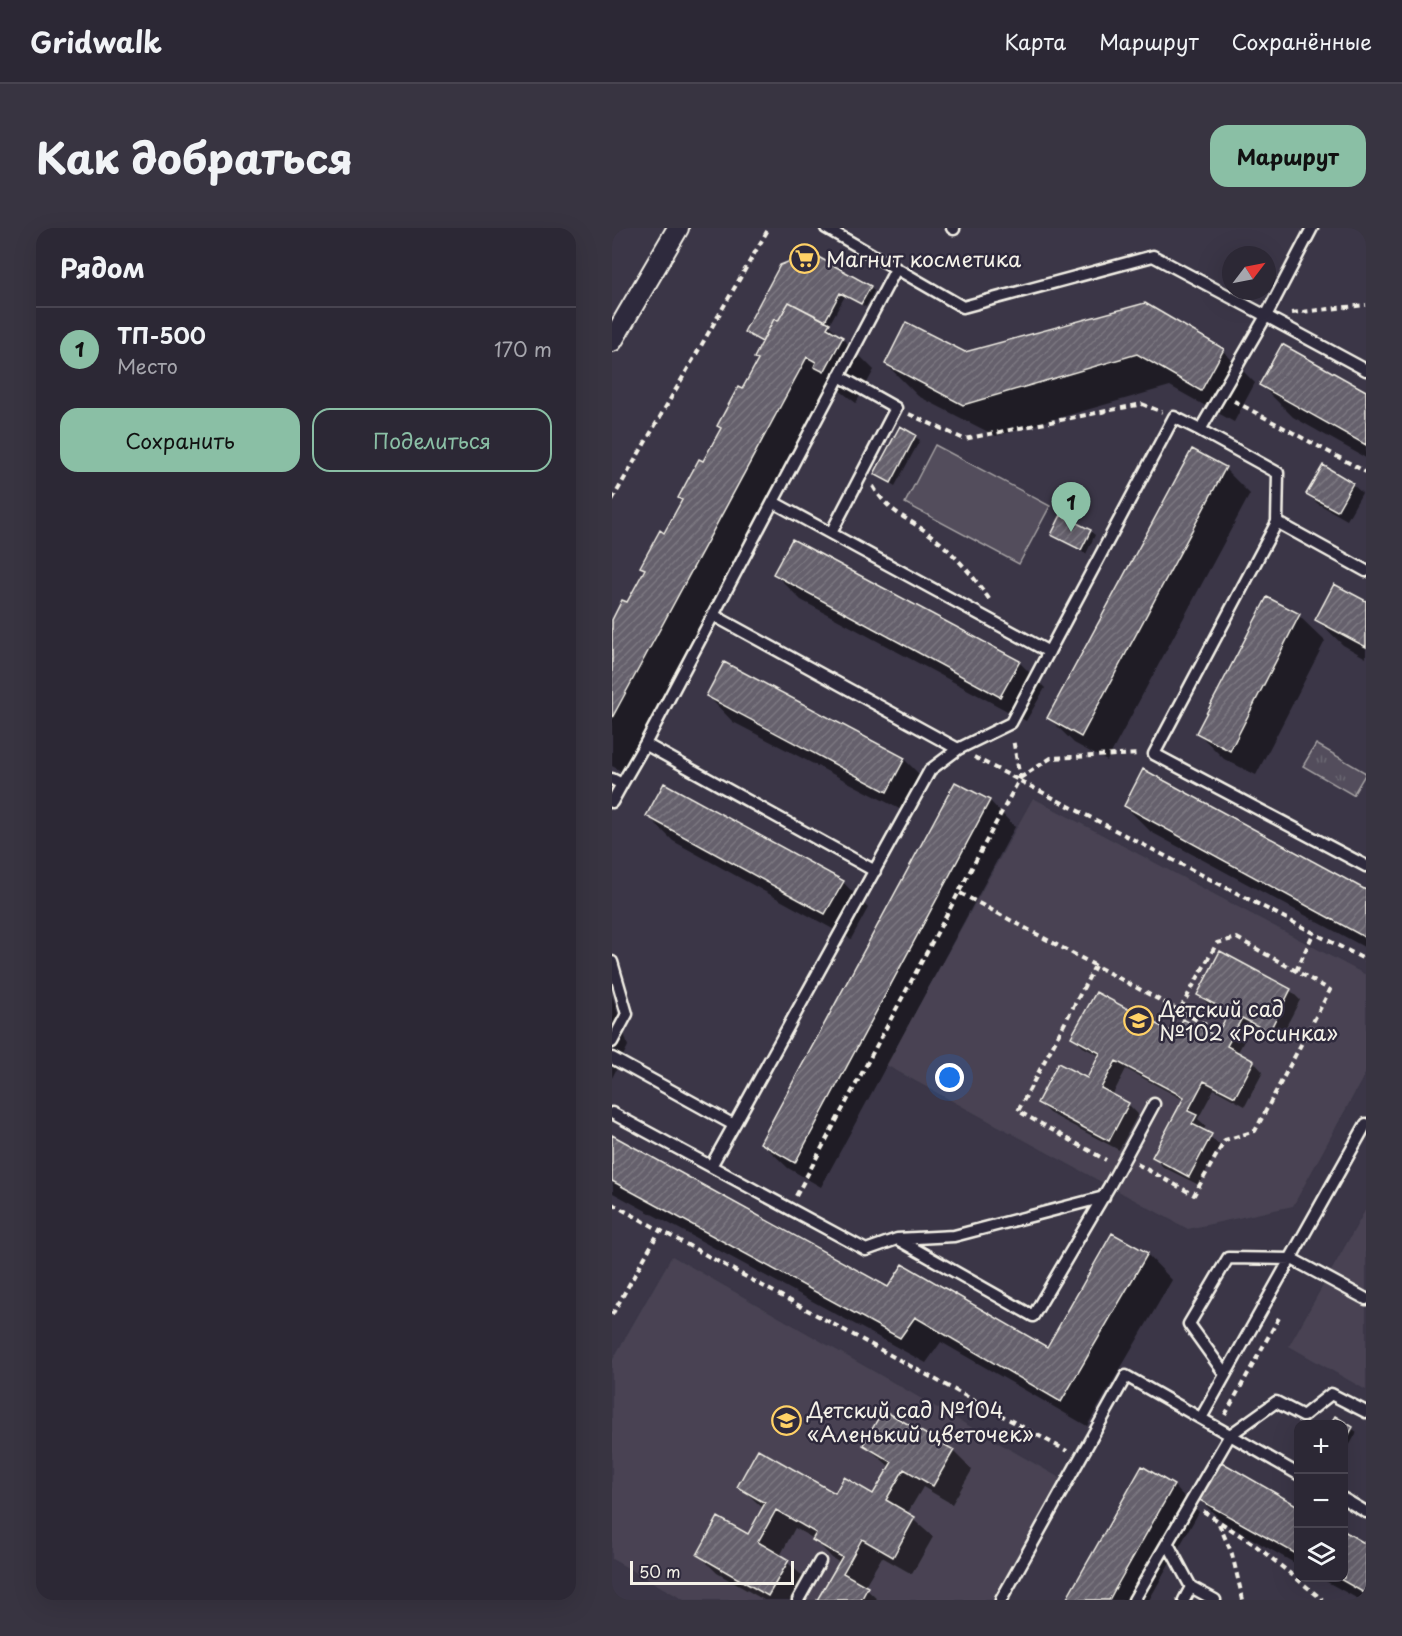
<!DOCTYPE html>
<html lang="ru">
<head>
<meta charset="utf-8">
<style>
	:root { --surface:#2c2835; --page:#383441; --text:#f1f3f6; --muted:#a6a6ad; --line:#484450; --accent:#8abfa5 }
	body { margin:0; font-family:"Playpen Sans",sans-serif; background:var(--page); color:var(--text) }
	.controls { position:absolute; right:18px; bottom:18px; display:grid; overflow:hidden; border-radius:12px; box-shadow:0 6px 24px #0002 }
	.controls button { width:54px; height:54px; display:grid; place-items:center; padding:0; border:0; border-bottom:2px solid var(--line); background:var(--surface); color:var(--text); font:30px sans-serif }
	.compass { position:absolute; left:610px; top:18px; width:54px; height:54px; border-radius:50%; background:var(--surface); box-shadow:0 6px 24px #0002; rotate:58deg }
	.scale { position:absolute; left:18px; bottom:15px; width:164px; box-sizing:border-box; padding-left:6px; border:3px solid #f4f1e8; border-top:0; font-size:16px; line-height:21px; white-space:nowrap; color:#f4f1e8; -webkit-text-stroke:4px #2f2a3d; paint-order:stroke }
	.you { position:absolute; left:338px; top:850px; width:21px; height:21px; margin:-15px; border:4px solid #fff; border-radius:50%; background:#1a73e8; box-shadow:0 0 0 9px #1a73e833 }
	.badge { display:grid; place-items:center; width:39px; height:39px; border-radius:50%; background:var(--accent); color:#111; font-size:20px; font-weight:700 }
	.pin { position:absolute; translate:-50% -50px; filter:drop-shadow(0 2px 3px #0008) }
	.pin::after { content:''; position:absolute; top:32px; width:21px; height:18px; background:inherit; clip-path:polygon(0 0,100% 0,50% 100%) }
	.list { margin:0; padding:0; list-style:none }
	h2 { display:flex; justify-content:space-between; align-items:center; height:78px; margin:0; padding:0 24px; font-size:26px }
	h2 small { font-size:20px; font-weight:400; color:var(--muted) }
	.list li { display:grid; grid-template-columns:39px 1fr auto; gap:18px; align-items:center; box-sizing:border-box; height:84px; padding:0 24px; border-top:2px solid var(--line) }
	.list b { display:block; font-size:22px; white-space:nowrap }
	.list p { margin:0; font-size:20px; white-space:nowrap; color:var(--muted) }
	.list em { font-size:20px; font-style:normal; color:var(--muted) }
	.actions { display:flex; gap:12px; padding:18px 24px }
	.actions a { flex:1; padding:14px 0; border:2px solid var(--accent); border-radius:18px; text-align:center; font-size:21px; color:var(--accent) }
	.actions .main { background:var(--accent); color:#111 }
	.icon { flex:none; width:33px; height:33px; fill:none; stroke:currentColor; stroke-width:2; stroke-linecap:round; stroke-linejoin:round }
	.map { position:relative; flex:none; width:754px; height:1372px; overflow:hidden; border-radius:18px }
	header { display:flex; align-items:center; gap:36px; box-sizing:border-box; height:84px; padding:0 30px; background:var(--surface); border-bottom:2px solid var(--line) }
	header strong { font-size:28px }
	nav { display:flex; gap:33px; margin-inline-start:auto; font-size:21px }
	.intro { display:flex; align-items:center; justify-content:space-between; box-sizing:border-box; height:144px; padding:0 36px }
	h1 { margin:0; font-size:42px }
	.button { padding:15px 27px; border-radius:18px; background:var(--accent); color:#111; font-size:21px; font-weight:700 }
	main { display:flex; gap:36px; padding:0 36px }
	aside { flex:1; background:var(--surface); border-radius:18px; box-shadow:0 6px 24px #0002 }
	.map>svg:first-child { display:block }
</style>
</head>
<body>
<header>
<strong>Gridwalk</strong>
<nav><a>Карта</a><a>Маршрут</a><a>Сохранённые</a></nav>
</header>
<div class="intro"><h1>Как добраться</h1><a class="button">Маршрут</a></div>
<main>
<aside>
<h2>Рядом<small></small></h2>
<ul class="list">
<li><span class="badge">1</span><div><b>ТП-500</b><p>Место</p></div><em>170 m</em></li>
</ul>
<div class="actions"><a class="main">Сохранить</a><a>Поделиться</a></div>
</aside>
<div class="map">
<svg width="754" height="1372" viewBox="0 0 754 1372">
	<defs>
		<pattern id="park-tufts" width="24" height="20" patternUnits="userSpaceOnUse" patternTransform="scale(1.5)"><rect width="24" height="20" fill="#534e5c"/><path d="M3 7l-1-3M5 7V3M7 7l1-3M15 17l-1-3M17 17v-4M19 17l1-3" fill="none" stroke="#6c6873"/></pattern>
		<pattern id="building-hatch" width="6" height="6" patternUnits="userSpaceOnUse" patternTransform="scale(1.5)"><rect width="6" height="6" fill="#65616c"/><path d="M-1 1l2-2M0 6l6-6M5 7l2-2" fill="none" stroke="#7c7881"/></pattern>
	</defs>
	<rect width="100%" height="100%" fill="#3b3647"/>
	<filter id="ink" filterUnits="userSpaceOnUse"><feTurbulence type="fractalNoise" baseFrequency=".0167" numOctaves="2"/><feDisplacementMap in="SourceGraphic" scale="12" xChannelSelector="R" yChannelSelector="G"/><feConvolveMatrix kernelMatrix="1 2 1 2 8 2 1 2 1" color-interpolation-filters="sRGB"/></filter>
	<g filter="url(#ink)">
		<!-- built -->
		<path fill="#484352" d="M421,570L754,747V844L681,978L576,1001L274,837Z
			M754,981V1162L677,1118Z
			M60,1028L453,1253L385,1372H72L0,1331V1133Z"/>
		<!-- park -->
		<path fill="url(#park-tufts)" stroke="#a4a0a2" stroke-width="1.5" d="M704,516L754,545L741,567L691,538Z"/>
		<!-- pitch -->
		<path fill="#534e5c" stroke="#a4a0a2" stroke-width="1.5" d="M323,217L438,278L407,336L293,275Z"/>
		<!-- shadow -->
		<path fill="#0007" d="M169,38L258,59L262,63L254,79L233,68L217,97L262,142L244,175L227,162L18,548L0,538V395L15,377L34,342L30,339L53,307L110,201L106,198L131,163L147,133L151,115L134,104Z
			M533,76L611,123L643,155L622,194L558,158L384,208L306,168L274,136L353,125Z
			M649,157L754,164V230L681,189Z
			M289,200L308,212L283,258L264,246Z
			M613,241L638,266L495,533L462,515L437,490Z
			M740,256L750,265L735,292L705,275L696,265Z
			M478,303L483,307L474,326L441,307Z
			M181,313L407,434L433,460L414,493L189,372L163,346Z
			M655,371L687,388L713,413L644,547L612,531L586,505Z
			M754,375V430L731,417L705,392Z
			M96,468L292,531L318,557L301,588L121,494Z
			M344,556L378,573L403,599L209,959L176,940L150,915Z
			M513,578L754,664V720L539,604Z
			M36,588L231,654L256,680L239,711L61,613Z
			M608,725L678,762L688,772L667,812L640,798L625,826L642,834L651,844L633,878L602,861L586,891L594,898L591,903L608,917L587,957L551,939L542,929L572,872L514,841L500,868L516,876L526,886L507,922L437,885L427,875L476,852L488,828L471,819L461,809L605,810L617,787L596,776L587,767Z
			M0,767L16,818L0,850Z
			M0,909L276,1060L435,1121L535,1026L560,1052L475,1198L329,1114L314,1135L1,965Z
			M724,1190L745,1204L732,1227V1196H720Z
			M253,1217L341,1223L360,1242L340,1276L311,1259L295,1286L321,1309L300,1346L270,1329L252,1359L266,1372H207L228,1335L220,1330L202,1311L183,1300L168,1328L195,1352L183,1372H152L105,1345L87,1327L136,1308L152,1281L127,1258L262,1268L278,1239Z
			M606,1234L686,1279V1337L612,1295L586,1270Z
			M531,1240L562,1258L587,1284L537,1372H456Z
			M732,1305L754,1318V1372H748L708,1350H732Z"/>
		<!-- building -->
		<path fill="url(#building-hatch)" stroke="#f4f1e8" stroke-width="1.5" d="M199,25L259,58L249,76L228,65L213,93L177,74L166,93L162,91L150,114L132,104L168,37Z
			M177,74L218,95L215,100L231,109L212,144L202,139L204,134L195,129L0,490V392L10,372L15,374L33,341L28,339L48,302L52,305L70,272L66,270L87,231L91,233L109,200L105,198L126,159L130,161L146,132L142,130L162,91L166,93Z
			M533,75L612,121L589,163L525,126L351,177L273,136L294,94L353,124Z
			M670,116L754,163V217L647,157Z
			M288,198L304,207L279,255L262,246Z
			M580,221L614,239L469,509L435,490Z
			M711,237L741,255L725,283L694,266Z
			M449,287L479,302L469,322L439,307Z
			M180,311L408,433L388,469L161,346Z
			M722,356L754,373V419L703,392Z
			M655,369L688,386L618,523L584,505Z
			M112,434L293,530L275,564L94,468Z
			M531,541L754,662V710L512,578Z
			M343,554L378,572L183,935L148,915Z
			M52,555L232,653L213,686L34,588Z
			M608,723L679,761L657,804L630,790L615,818L642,833L623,869L592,853L576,883L585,887L580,896L600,906L577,949L540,929L572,869L504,833L489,860L517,875L497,913L425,875L446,835L475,850L482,837L488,825L459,809L484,764L563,806L571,791L604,808L617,784L585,767Z
			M0,907L276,1059L291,1036L435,1119L500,1005L536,1025L449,1174L303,1089L288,1110L0,953Z
			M271,1182L342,1222L321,1258L292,1241L274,1272L303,1289L281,1329L250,1311L231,1345L256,1359L249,1372H205L230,1329L200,1312L204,1305L164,1282L146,1314L177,1332L156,1368L85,1327L106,1289L136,1306L153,1275L125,1259L146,1221L223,1265L232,1249L261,1266L280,1234L251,1217Z
			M723,1188L741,1199L732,1215V1196H718Z
			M606,1232L686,1278V1327L584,1270Z
			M530,1238L562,1257L503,1361L497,1372H454Z
			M732,1303L754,1316V1366L726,1350H732Z"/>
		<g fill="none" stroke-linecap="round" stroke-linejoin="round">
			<defs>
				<path id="lane" d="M214,0L351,79L541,28L654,88L588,202L666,245L665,294L542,526L754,638
					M340,0L342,1
					M700,0L654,88L754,142
					M161,274L437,424
					M665,294L754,343
					M219,305L284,180L227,148
					M33,516L263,643
					M346,521L399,495L562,189L588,202
					M0,551L10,556L33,516L284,41
					M0,574L10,556
					M0,734L15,786L0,814
					M0,830L122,897L318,542L346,521L101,387
					M0,885L254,1022L285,1011L421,1088L498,957L542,876
					M99,938L122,897
					M285,1011L342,1008L492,969
					M613,1146L577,1096L616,1030L680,1031L754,1071
					M589,1190L754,896
					M686,1246L618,1207L664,1174L691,1188L719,1166L754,1184
					M732,1271L754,1284
					M556,1316L579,1359
					M186,1372L208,1333
					M389,1372L514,1148L618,1207L522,1372
					M572,1372L579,1359L603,1372"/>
				<path id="street" d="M0,113L66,0"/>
			</defs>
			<!-- lane casing -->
			<use href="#lane" stroke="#f4f1e8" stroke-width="15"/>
			<!-- street casing -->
			<use href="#street" stroke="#f4f1e8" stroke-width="24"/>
			<!-- path -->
			<path stroke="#f4f1e8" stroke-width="4" stroke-dasharray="6 4.5" stroke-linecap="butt" d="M680,85L754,77
				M622,173L754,244
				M297,186L352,211L530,176L550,184
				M261,258C278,287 296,289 320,308C342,325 364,351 379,374
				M0,272L157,0
				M362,529L754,732
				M408,550L439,530L527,526
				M348,665L596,798
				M483,738L406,883L494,932
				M684,743L702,704
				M525,936L582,967L613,912L643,903L718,762L625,710L605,715L567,783
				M184,968L408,550L401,511
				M0,976L455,1223
				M0,1087L48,1002
				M613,1187L669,1086
				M591,1283L643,1317L711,1372
				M607,1296L620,1326L631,1372"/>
			<!-- lane -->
			<use href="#lane" stroke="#2f2a3d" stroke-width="10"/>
			<!-- street -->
			<use href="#street" stroke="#2f2a3d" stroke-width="20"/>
		</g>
	</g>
	<!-- icons -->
	<defs>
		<symbol id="supermarket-ring" viewBox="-11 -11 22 22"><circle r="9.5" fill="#2f2a3d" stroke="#ffd166" stroke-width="1.5"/><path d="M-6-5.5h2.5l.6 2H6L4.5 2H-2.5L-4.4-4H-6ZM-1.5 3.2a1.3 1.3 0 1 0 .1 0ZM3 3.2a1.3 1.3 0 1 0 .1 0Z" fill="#ffd166"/></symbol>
		<symbol id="school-ring" viewBox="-11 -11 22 22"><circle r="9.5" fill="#2f2a3d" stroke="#ffd166" stroke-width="1.5"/><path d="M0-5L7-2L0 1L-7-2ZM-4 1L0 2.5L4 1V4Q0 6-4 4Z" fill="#ffd166"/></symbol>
	</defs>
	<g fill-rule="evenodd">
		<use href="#supermarket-ring" x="176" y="14" width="33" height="33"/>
		<use href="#school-ring" x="510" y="776" width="33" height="33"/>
		<use href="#school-ring" x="158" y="1176" width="33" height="33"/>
	</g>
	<g text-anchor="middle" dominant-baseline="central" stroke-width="5" stroke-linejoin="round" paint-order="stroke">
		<!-- poi labels -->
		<g font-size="21" fill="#f4f1e8" stroke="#2f2a3d" text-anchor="start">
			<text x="214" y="30">Магнит косметика</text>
			<text x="547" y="780">Детский сад<tspan x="547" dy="24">№102 «Росинка»</tspan></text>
			<text x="195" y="1181">Детский сад №104<tspan x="195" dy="24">«Аленький цветочек»</tspan></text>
		</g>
	</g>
</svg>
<div class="controls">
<button>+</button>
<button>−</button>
<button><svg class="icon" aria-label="layers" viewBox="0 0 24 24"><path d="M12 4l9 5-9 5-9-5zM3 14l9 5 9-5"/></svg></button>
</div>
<svg class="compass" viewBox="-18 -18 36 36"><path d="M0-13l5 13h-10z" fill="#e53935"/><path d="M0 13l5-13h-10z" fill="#a6a6ad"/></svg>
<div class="scale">50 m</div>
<div class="you"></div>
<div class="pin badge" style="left:459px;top:304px">1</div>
</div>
</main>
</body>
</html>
